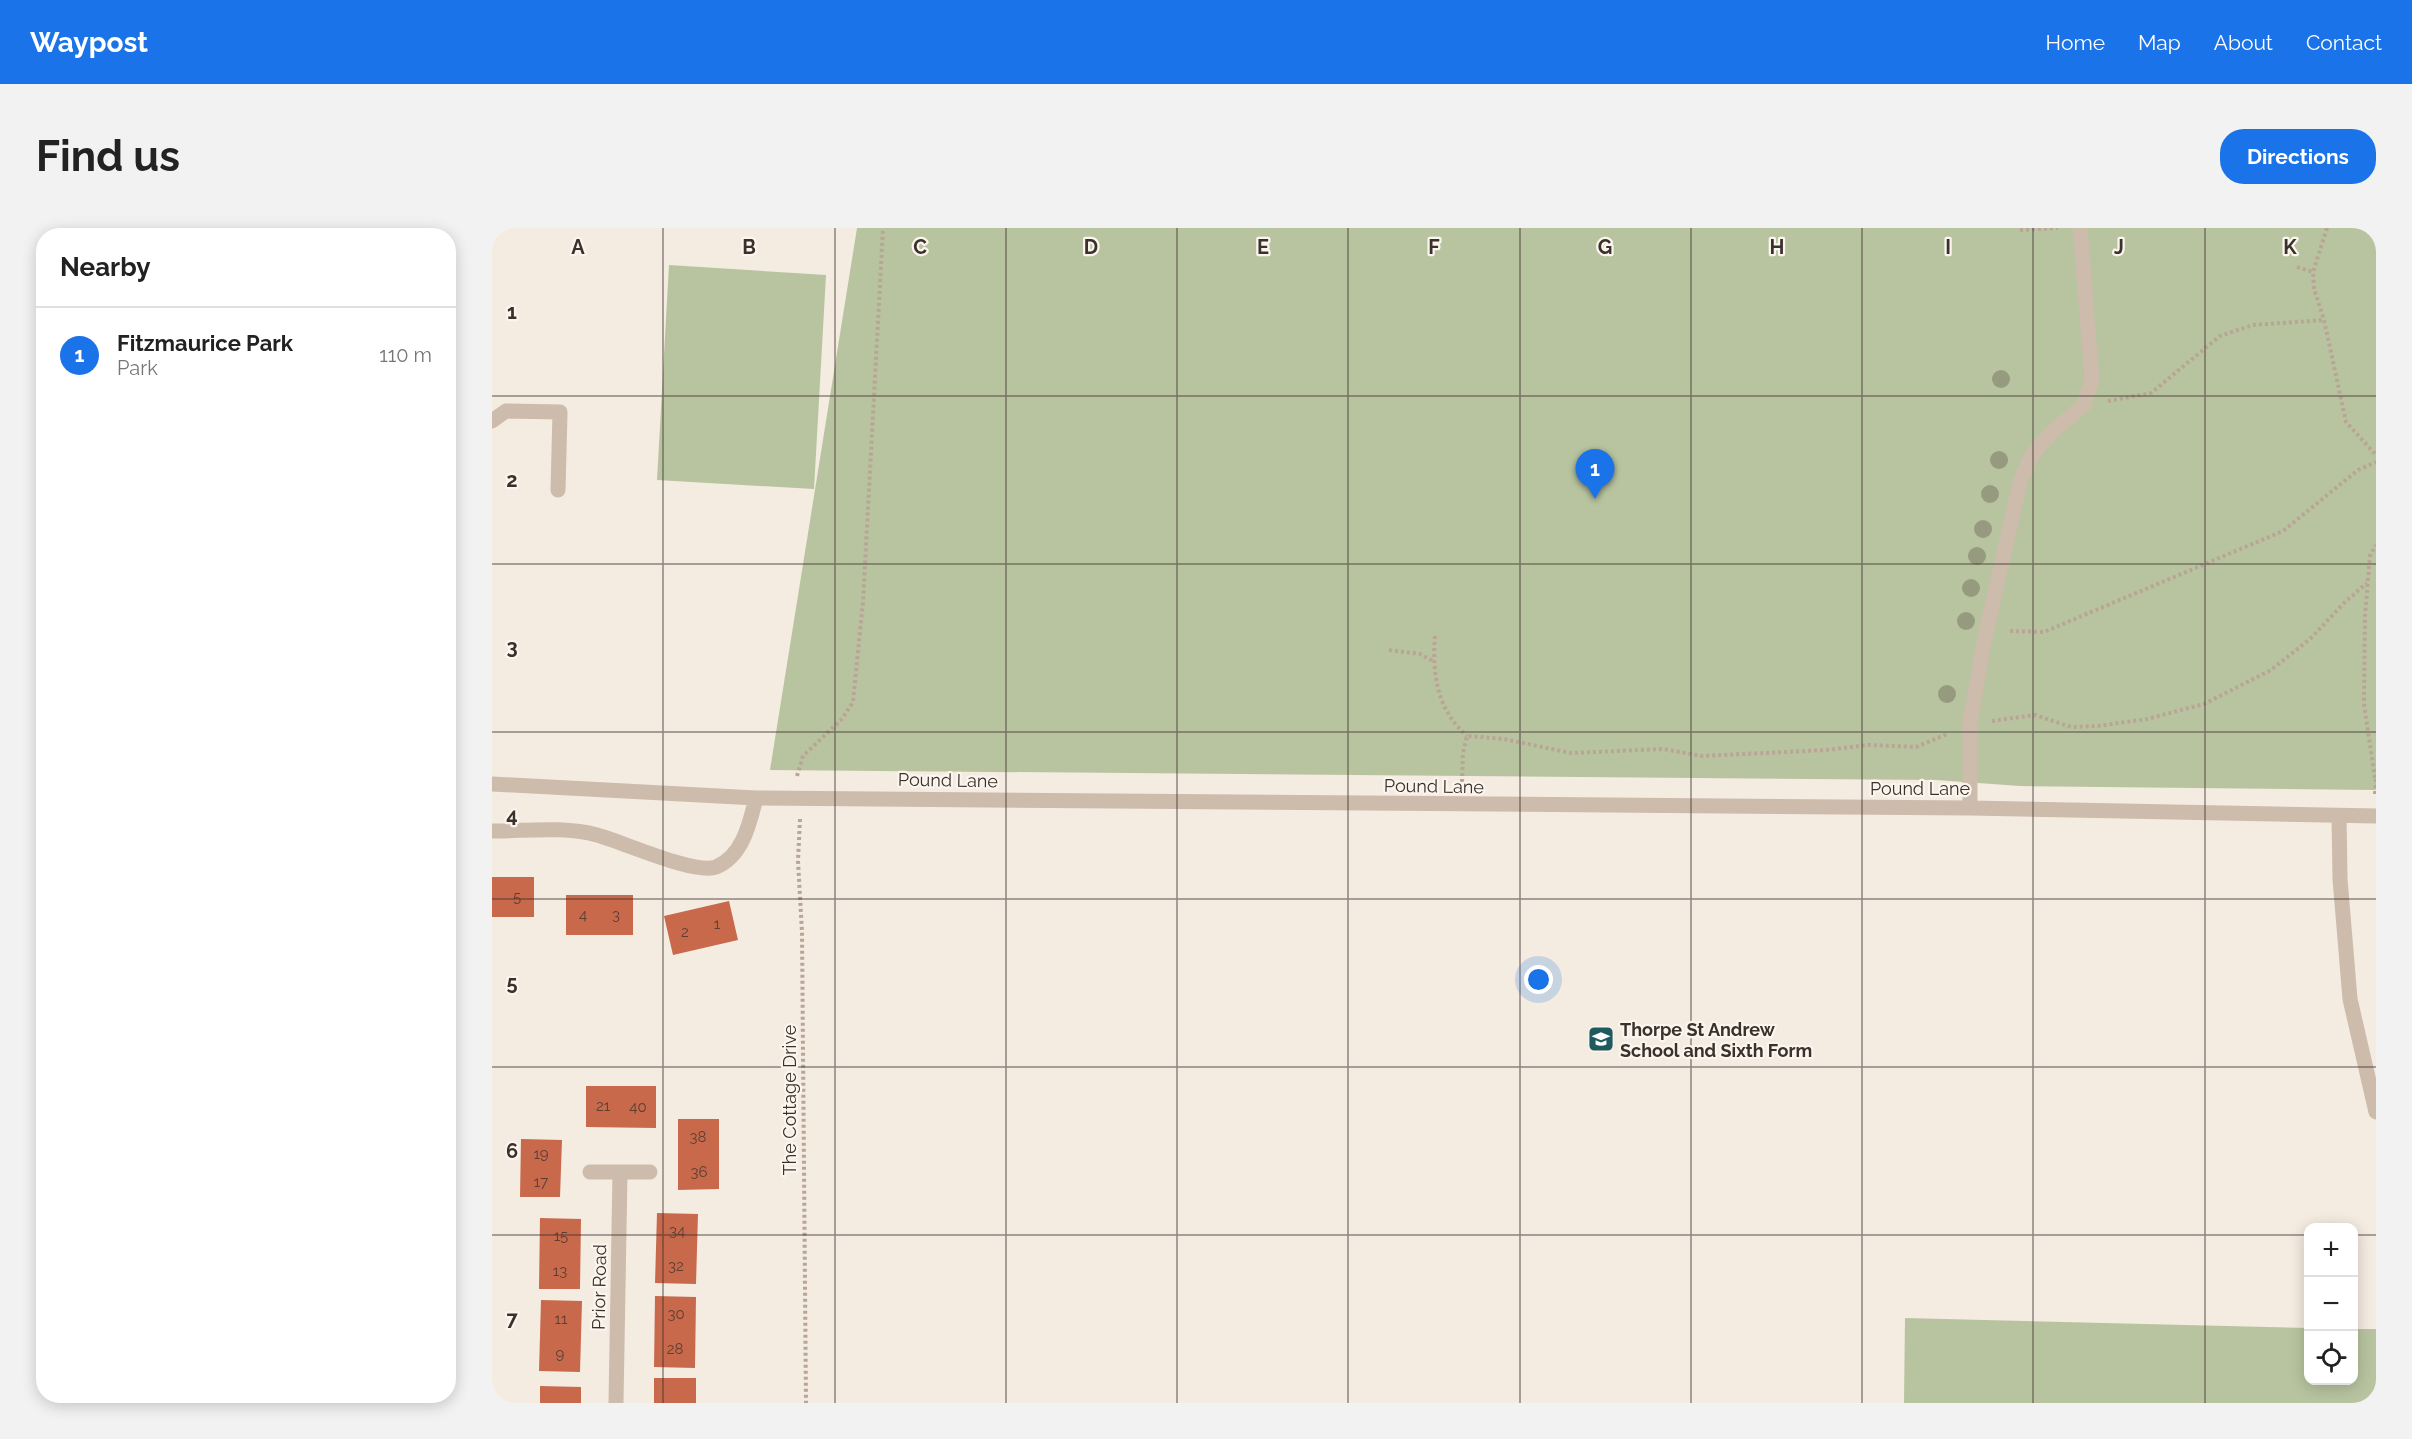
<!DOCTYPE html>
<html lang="en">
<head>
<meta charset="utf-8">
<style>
	:root { --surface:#fff; --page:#f2f2f2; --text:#222; --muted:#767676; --line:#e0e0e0; --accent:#1a73e8 }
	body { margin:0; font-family:Raleway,sans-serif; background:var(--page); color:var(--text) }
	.controls { position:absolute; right:18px; bottom:18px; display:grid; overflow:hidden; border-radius:12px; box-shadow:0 3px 15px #0003 }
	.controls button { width:54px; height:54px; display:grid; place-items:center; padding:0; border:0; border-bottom:2px solid var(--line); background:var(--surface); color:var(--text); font:30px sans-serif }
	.you { position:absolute; left:1047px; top:752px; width:21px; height:21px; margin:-15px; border:4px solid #fff; border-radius:50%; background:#1a73e8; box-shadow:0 0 0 9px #1a73e833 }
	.badge { display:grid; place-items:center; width:39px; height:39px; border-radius:50%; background:var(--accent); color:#fff; font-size:20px; font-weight:700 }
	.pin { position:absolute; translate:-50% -50px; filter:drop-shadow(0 2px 3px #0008) }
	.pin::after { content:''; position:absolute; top:32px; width:21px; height:18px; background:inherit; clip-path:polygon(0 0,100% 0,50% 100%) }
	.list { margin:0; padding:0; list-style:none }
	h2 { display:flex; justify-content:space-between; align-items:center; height:78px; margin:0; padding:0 24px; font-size:26px }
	h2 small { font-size:20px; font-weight:400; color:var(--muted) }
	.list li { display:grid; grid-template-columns:39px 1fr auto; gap:18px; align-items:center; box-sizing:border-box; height:96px; padding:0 24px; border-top:2px solid var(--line) }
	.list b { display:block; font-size:22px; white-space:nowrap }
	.list p { margin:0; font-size:20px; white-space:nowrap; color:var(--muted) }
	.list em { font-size:20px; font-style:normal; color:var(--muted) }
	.icon { flex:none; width:33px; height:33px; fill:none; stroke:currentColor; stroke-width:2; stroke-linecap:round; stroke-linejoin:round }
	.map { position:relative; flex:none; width:1884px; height:1175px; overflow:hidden; border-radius:24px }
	header { display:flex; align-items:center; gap:36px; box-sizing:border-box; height:84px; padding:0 30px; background:var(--accent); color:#fff }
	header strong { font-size:28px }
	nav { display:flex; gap:33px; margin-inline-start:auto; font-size:21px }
	.intro { display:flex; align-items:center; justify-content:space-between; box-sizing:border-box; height:144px; padding:0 36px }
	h1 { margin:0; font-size:42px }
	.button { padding:15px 27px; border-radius:24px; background:var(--accent); color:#fff; font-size:21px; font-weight:700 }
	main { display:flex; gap:36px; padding:0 36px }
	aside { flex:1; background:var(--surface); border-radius:24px; box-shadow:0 3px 15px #0003 }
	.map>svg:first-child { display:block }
</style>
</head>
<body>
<header>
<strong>Waypost</strong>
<nav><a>Home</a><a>Map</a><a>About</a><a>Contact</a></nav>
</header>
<div class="intro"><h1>Find us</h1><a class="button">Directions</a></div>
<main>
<aside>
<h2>Nearby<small></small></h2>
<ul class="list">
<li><span class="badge">1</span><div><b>Fitzmaurice Park</b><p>Park</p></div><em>110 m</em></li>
</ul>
</aside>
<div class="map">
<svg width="1884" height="1175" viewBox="0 0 1884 1175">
	<rect width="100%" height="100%" fill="#f4ebe1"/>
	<!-- green -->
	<path fill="#b8c4a0" d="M365,0H1884V562L1528,558L1444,552L278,542Z
		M177,37L334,47L322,261L165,252Z
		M1413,1090L1816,1100V1152H1862V1101H1884V1175H1412Z"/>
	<!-- building -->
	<path fill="#c8694b" d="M0,649H42V689H0Z
		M74,667H141V707H74Z
		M237,673L246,712L181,727L172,688Z
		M94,858H164V900L94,899Z
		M186,891H227V961L186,962Z
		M29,911L70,912L68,969H28Z
		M165,985L206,986L204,1056L163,1055Z
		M48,990L89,991L88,1061H47Z
		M163,1068L204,1069L203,1140L162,1139Z
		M49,1072L90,1073L88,1144L47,1143Z
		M162,1150H204V1175H162Z
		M48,1158L89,1159V1175H48Z"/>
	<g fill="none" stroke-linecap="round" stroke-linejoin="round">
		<!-- path -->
		<path stroke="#b9a596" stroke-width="4" stroke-dasharray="3 3" stroke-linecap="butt" d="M1835,0L1821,44L1822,61L1832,92L1854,194L1884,227
			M1528,2L1566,0
			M1805,39L1821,44
			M1616,173L1659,165L1728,108L1761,97L1832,92
			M1518,403L1552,404L1791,303L1866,242L1884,234
			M943,408C940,446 945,482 975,508
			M897,422L928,426L941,433
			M1500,493L1543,487L1579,499L1606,498L1655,491L1712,476L1779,442L1818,411L1853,374L1875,355
			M305,548L311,528L350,491L361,474L371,374L391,0
			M1883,550L1872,476L1873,387L1878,328L1884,317
			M970,554L971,525L975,508L1012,511L1079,525L1171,521L1210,528L1334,522L1376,517L1424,519L1455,506
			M1883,566L1884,550
			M308,591L306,633L310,704L314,1175"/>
		<!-- minor -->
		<path stroke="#cdbbac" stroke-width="15" d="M0,193L14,183L68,184L66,262
			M0,556L264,570L1478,580L1884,588
			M1478,580V493L1493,409L1528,254L1541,225L1561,203L1592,177L1600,152L1588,0
			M1847,588L1848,651L1858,771L1884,884
			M0,603C34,603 72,598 105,607C131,614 203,647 224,639C251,628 258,594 264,570
			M98,944H128L124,1175
			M128,944H158"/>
	</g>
	<!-- trees -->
	<g fill="#969b7f">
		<circle cx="1509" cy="151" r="9"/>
		<circle cx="1507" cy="232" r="9"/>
		<circle cx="1498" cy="266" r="9"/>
		<circle cx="1491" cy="301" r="9"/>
		<circle cx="1485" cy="328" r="9"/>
		<circle cx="1479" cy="360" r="9"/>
		<circle cx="1474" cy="393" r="9"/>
		<circle cx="1455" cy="466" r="9"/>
	</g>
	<!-- grid -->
	<path fill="none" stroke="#3b302b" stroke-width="1.5" stroke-opacity="0.55" d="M171,0V1175M343,0V1175M514,0V1175M685,0V1175M856,0V1175M1028,0V1175M1199,0V1175M1370,0V1175M1541,0V1175M1713,0V1175M0,168H1884M0,336H1884M0,504H1884M0,671H1884M0,839H1884M0,1007H1816M1862,1007H1884"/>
	<!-- icons -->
	<defs>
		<symbol id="school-square" viewBox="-11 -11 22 22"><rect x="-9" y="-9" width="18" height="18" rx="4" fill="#1f5a5e" stroke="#fbf5ee"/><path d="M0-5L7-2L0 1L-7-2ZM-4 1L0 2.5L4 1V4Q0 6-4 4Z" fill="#fff"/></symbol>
	</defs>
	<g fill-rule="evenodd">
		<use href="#school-square" x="1094" y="796" width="30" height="30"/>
	</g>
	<g text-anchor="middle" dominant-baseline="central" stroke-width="4.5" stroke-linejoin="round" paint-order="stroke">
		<!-- number labels -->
		<g font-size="15" fill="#5e3e33">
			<text x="25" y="669">5</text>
			<text x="91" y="687">4</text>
			<text x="124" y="687">3</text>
			<text x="225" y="696">1</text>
			<text x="193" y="704">2</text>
			<text x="111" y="878">21</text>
			<text x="146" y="879">40</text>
			<text x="206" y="909">38</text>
			<text x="49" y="926">19</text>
			<text x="207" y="944">36</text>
			<text x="49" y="954">17</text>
			<text x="185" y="1003">34</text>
			<text x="69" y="1008">15</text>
			<text x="184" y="1038">32</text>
			<text x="68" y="1043">13</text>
			<text x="184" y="1086">30</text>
			<text x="69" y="1091">11</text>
			<text x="183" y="1121">28</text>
			<text x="68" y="1126">9</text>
		</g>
		<!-- street labels -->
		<g font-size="18" fill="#3b302b" stroke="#fbf5ee">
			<text transform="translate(456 552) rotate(1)">Pound Lane</text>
			<text transform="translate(942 558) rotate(1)">Pound Lane</text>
			<text x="1428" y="560">Pound Lane</text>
			<text transform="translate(297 872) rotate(-90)">The Cottage Drive</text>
			<text transform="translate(107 1059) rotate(-89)">Prior Road</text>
		</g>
		<!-- poi labels -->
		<g font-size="18" font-weight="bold" fill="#3b302b" stroke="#fbf5ee" text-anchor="start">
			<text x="1128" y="801">Thorpe St Andrew<tspan x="1128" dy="21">School and Sixth Form</tspan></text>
		</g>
	</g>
	<g font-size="20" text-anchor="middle" font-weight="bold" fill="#3b302b" stroke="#fbf5ee" stroke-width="4.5" stroke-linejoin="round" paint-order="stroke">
		<text x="86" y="26">A</text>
		<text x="257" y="26">B</text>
		<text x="428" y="26">C</text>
		<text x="599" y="26">D</text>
		<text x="771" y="26">E</text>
		<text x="942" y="26">F</text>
		<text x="1113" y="26">G</text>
		<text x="1285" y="26">H</text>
		<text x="1456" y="26">I</text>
		<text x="1627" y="26">J</text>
		<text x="1798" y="26">K</text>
		<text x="20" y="91">1</text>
		<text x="20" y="259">2</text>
		<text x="20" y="426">3</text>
		<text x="20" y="594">4</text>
		<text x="20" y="762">5</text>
		<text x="20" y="930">6</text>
		<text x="20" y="1098">7</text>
	</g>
</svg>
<div class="controls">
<button>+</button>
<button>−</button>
<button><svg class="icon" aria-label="locate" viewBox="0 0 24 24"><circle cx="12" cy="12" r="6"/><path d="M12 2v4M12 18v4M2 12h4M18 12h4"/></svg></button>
</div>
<div class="you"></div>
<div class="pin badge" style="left:1103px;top:271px">1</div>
</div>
</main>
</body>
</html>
